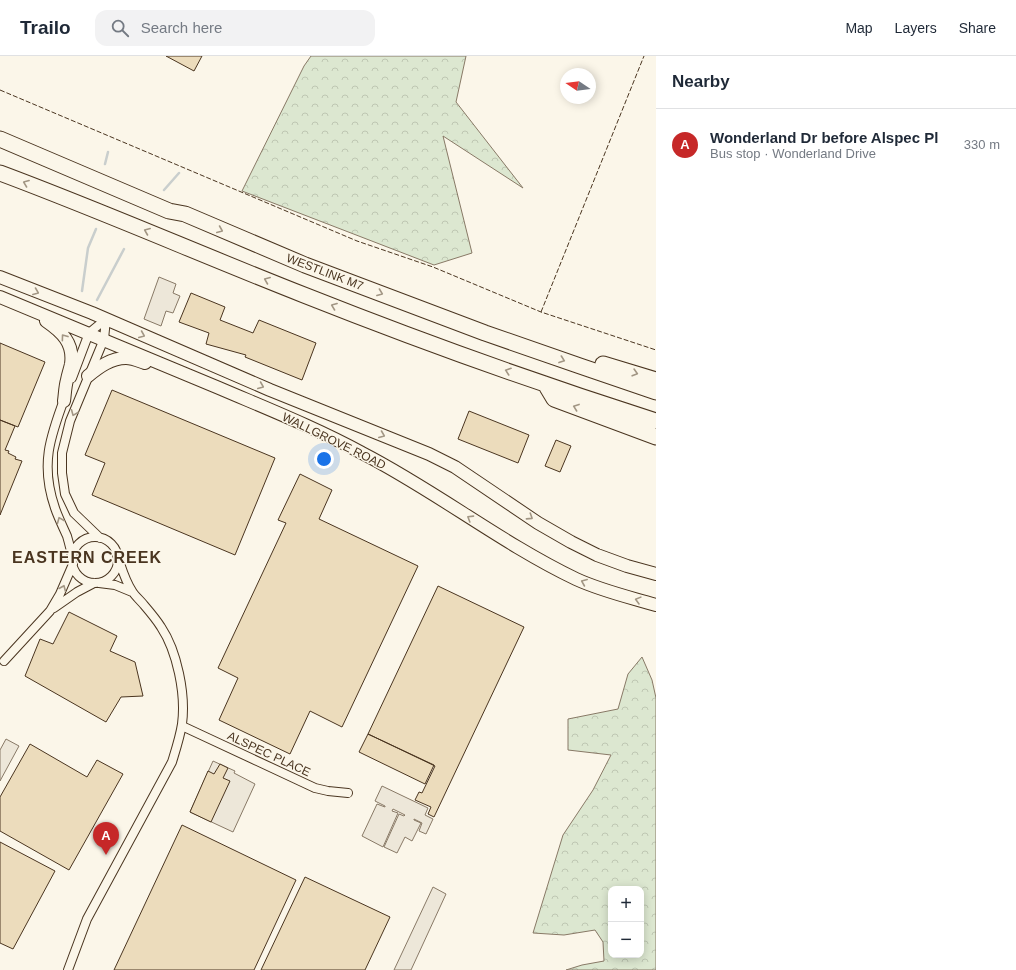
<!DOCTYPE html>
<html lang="en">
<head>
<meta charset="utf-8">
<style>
	:root { --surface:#fff; --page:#f2f2f3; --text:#1f2937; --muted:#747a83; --line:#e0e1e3; --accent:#c62828 }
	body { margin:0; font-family:Helvetica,sans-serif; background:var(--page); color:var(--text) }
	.controls { position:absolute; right:12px; bottom:12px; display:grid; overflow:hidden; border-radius:8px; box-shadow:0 2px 10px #0003 }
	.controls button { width:36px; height:36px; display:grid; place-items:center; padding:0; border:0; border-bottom:1px solid var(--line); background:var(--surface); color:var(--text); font:20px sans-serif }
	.compass { position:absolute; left:560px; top:12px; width:36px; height:36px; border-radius:50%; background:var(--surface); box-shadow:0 2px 10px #0003; rotate:283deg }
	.you { position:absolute; left:324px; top:403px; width:14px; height:14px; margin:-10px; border:3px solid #fff; border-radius:50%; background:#1a73e8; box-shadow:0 0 0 6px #1a73e833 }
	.badge { display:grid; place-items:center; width:26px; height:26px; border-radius:50%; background:var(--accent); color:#fff; font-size:13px; font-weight:700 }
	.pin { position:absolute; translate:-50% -33px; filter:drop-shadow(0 1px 2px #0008) }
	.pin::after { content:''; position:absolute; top:21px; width:14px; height:12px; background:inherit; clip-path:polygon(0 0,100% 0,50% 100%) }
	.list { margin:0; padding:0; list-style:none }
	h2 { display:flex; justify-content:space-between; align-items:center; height:52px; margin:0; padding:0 16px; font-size:17px }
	h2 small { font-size:13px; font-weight:400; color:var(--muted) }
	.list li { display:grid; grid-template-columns:26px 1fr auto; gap:12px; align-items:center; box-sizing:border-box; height:72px; padding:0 16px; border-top:1px solid var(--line) }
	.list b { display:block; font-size:15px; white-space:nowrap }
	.list p { margin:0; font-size:13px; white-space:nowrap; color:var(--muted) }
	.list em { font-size:13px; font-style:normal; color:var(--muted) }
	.icon { flex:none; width:22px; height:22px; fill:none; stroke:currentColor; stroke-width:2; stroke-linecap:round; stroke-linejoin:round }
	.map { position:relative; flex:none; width:656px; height:914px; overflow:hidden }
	header { display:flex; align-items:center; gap:24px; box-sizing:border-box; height:56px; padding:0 20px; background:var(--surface); border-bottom:1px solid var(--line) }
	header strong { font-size:19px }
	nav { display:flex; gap:22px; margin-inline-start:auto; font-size:14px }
	.search { width:280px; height:36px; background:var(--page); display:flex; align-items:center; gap:10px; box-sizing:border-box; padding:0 14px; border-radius:12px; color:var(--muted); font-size:15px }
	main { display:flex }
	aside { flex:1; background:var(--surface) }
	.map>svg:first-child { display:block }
</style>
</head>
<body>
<header>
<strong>Trailo</strong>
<div class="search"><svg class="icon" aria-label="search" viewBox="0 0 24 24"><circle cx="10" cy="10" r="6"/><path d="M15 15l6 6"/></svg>Search here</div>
<nav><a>Map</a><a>Layers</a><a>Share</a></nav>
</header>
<main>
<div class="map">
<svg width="656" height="914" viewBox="0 0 656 914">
	<defs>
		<pattern id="forest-crowns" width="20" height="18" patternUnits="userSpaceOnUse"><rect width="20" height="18" fill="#dce7d0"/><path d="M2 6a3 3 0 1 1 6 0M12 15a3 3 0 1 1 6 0" fill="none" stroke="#bec7b2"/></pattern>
	</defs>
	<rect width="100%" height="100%" fill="#fbf6e9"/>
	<!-- forest -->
	<path fill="url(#forest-crowns)" stroke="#887966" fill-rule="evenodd" d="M311,0H466L456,46L523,132L443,80L472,197L434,209L242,135L304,10Z
		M642,601L652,624L656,642V914H566L582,909L604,905L603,886L595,874L564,879L533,877L563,779L593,734L611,699L568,694V663L618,653L628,618ZM611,833H641V899H611Z"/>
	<!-- parking -->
	<path fill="#ede7d9" stroke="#887966" d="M159,221L176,228L173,237L180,240L173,257L166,255L161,270L144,263Z
		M6,683L19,690L0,725V694Z
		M213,705L235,715L234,717L255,728L233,776L190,756Z
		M382,730L428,752L425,759L433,763L426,778L419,775L422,767L414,763V764L421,767L412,785L405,781L397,797L384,791L399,758L404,760L405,759L393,753L392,755L398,757L383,791L362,780L377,748L385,751V750L375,745Z
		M433,831L446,838L411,914H394Z"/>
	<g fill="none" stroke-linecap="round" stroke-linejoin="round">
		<!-- stream -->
		<path stroke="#c9cecd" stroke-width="2.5" d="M105,108L108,96
			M164,134L179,117
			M82,235L88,192L96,173
			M97,244L124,193"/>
	</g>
	<!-- building -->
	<path fill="#ecdcbc" stroke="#4a3520" d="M166,0H202L194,15Z
		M191,237L225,251L220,264L253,277L259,264L316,287L302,324L245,301L246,299L206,288L209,277L179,266Z
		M0,287L45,306L18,371L0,364Z
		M112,334L275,402L235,499L92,439L105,407L85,399Z
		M469,355L529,379L518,407L458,383Z
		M0,364L15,370L5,394L9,395L8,397L16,401L15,403L22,405L0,459Z
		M556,384L571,390L560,416L545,410Z
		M300,418L332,434L319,463L418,510L342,671L310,655L290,698L219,664L238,622L218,612L286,467L278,464Z
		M438,530L524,571L434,761L428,758L431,751L415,744L419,736L422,737L435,710L368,678Z
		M69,556L117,580L110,595L135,606L143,640L121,641L106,666L25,620L40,583L53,588Z
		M368,678L434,709L425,728L359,696Z
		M30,688L87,721L97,704L123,718L69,814L0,775V741Z
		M220,708L228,712L223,722L230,725L211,766L190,756L208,715L214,718Z
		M182,769L296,824L254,914H114Z
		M0,786L55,815L13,893L0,887Z
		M305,821L390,861L365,914H261Z"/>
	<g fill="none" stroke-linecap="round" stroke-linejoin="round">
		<defs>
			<path id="minor" d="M72,322L89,277L106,263
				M65,341C50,381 40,409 55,452C58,461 63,471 67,480C69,487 71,494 72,501
				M72 504a23 23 0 1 1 46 0a23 23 0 1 1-46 0Z
				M100,482L74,457L65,438L62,417V397L70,365L104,283L106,263
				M99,527L115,529L132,536
				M54,552L77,536L94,527
				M4,605L50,555L60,538L73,508
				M182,670L315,732L328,735L348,737
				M68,914L87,863L172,706C176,693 180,681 182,668C186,638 177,595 161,571C156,563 150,556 144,549C140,544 135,540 132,535C124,523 121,509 116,496"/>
			<path id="secondary" d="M0,221L92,257L270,334L429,398L455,411L538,467L571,486L597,499L627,510L656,518
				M0,241C73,271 146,301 219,332C268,353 316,372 362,397C436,435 501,487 576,523C602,535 629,541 656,549
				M46,265C62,276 74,287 71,308C70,313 68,318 67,324C65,331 65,338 64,345
				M88,320C99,311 111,302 126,302C132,302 139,305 145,307"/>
			<path id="motorway" d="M0,83L169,155L185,158L305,209L485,277L580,310L656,336
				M0,117C102,155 202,199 304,239C420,285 537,327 656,365
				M603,308L656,324
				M545,328L554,343L656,381"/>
		</defs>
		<!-- minor casing -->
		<use href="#minor" stroke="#4a3520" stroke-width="10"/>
		<!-- secondary casing -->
		<use href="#secondary" stroke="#4a3520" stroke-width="14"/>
		<!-- motorway casing -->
		<use href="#motorway" stroke="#4a3520" stroke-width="17"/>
		<!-- minor -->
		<use href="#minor" stroke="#fbf6e9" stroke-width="8"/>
		<!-- secondary -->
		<use href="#secondary" stroke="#fbf6e9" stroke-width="12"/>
		<!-- motorway -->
		<use href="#motorway" stroke="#fbf6e9" stroke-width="15"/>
		<!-- fence -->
		<path stroke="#4a3520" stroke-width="1" stroke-dasharray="5 2" stroke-linecap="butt" d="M0,34L357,185L433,211L541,256L656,294
			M541,256L644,0"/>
	</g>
	<!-- one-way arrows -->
	<defs><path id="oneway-chevron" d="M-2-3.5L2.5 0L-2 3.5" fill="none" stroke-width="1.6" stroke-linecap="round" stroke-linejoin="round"/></defs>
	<g stroke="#a29684">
		<use href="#oneway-chevron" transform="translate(26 127) rotate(-159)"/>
		<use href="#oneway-chevron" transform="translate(220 174) rotate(23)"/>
		<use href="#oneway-chevron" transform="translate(147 175) rotate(-158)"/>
		<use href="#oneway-chevron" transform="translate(267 224) rotate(-158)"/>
		<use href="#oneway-chevron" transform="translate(36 236) rotate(22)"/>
		<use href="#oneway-chevron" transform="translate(380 237) rotate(21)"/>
		<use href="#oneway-chevron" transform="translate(334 250) rotate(-159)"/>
		<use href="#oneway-chevron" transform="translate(142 279) rotate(23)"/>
		<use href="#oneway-chevron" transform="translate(64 281) rotate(-126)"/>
		<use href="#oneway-chevron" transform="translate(562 304) rotate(20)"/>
		<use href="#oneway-chevron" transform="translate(508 315) rotate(-161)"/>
		<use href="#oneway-chevron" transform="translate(635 317) rotate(16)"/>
		<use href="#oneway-chevron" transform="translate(261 330) rotate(23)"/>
		<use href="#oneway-chevron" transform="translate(576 351) rotate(-160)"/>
		<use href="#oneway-chevron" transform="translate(74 357) rotate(112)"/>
		<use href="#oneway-chevron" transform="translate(382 379) rotate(22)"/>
		<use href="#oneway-chevron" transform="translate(530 461) rotate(33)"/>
		<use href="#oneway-chevron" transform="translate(470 462) rotate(-148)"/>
		<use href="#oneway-chevron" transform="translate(60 464) rotate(-112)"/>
		<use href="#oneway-chevron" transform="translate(584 526) rotate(-157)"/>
		<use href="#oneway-chevron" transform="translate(63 532) rotate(-67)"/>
		<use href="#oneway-chevron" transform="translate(638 544) rotate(-165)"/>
	</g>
	<g text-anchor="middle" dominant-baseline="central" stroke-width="3" stroke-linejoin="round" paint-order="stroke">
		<!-- street labels -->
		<g font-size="12" fill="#4a3520" stroke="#fbf6e9">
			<text transform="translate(325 216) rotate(21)">WESTLINK M7</text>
			<text transform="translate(334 385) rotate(26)">WALLGROVE ROAD</text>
			<text transform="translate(269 698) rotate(25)">ALSPEC PLACE</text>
		</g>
		<!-- district labels -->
		<g font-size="16" font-weight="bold" letter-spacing="1" fill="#4a3520" stroke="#fbf6e9">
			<text x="87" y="501">EASTERN CREEK</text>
		</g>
	</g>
</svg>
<div class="controls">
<button>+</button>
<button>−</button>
</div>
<svg class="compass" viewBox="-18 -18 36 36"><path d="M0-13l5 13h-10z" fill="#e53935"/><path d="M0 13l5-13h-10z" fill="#747a83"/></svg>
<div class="you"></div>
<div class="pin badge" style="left:106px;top:799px">A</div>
</div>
<aside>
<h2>Nearby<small></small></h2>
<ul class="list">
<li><span class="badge">A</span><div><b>Wonderland Dr before Alspec Pl</b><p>Bus stop · Wonderland Drive</p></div><em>330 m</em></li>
</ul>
</aside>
</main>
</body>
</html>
